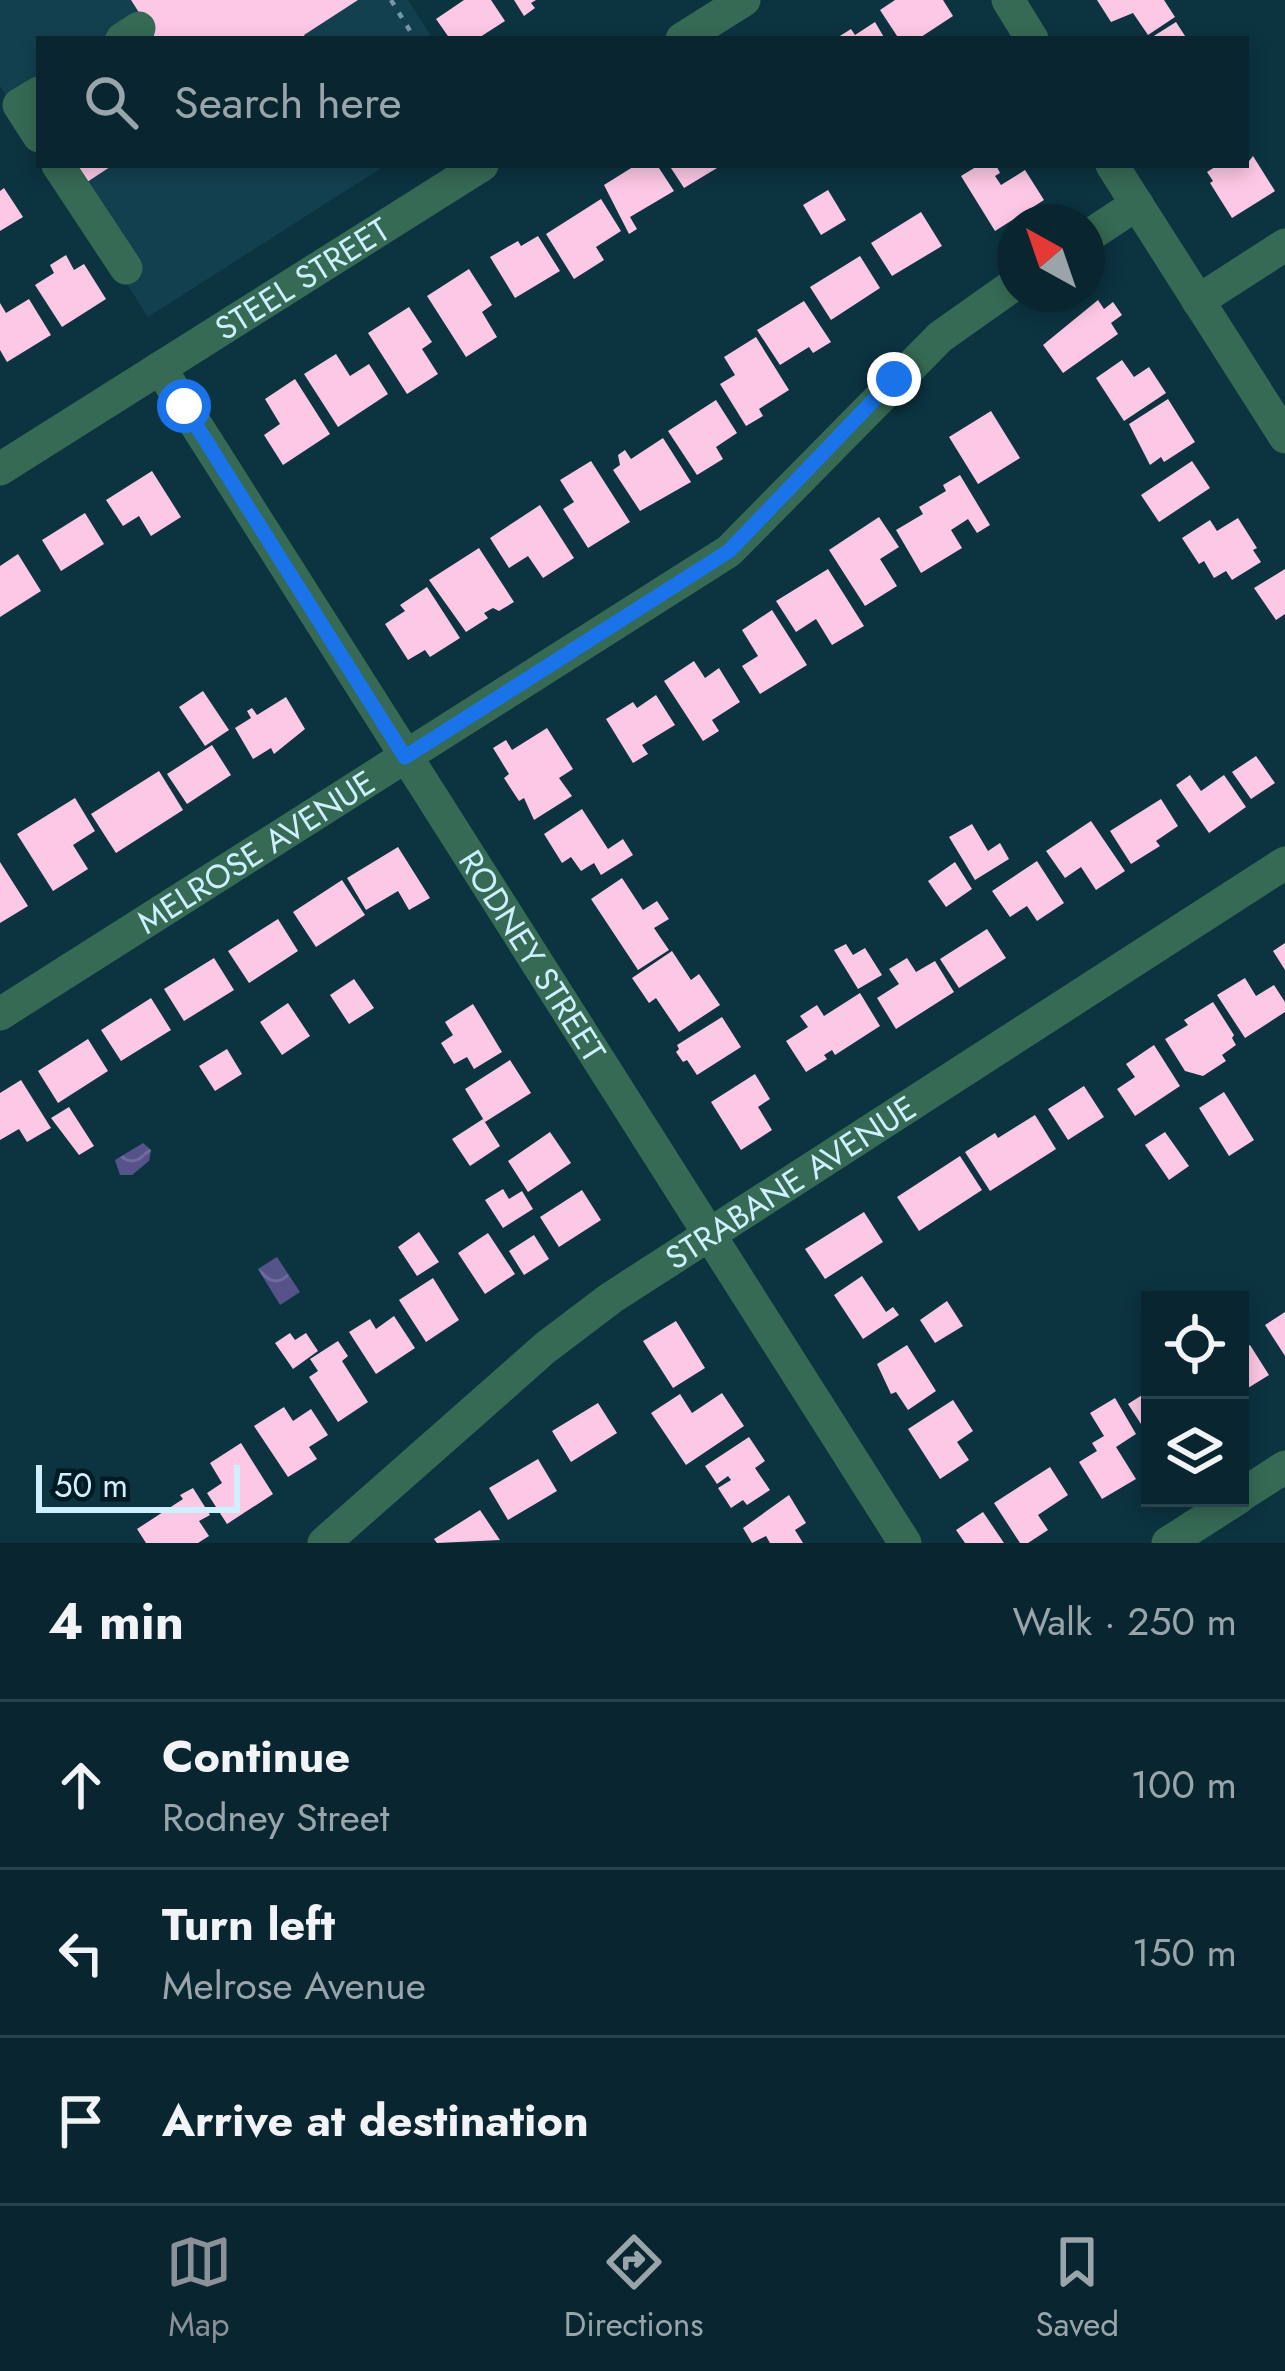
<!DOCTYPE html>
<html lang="en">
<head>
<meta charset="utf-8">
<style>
	:root { --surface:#092630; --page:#17323c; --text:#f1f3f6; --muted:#99a5ab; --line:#29434c; --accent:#8c9099 }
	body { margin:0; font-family:Jost,sans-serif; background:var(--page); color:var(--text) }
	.controls { position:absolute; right:36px; bottom:36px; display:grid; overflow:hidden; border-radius:0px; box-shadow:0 6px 18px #0003 }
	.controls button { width:108px; height:108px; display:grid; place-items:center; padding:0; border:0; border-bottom:3px solid var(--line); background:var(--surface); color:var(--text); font:60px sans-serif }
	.compass { position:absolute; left:997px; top:204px; width:108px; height:108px; border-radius:50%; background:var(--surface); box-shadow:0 6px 18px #0003; rotate:320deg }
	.scale { position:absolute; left:36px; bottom:30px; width:204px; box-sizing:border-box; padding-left:12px; border:6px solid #cef0fe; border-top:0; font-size:33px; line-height:42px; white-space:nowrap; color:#cef0fe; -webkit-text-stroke:9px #001a24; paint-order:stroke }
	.stop { position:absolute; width:36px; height:36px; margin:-27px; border:9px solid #1a73e8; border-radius:50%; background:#fff }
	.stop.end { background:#1a73e8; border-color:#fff; box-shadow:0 3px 12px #0008 }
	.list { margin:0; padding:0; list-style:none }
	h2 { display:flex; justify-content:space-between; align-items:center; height:156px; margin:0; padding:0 48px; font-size:51px }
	h2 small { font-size:39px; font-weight:400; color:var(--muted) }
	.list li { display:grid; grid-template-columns:78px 1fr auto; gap:36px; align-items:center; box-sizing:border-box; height:168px; padding:0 48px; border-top:3px solid var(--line) }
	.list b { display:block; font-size:45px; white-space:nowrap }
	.list p { margin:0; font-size:39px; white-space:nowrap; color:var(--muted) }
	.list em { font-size:39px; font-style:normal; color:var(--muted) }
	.icon { flex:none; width:66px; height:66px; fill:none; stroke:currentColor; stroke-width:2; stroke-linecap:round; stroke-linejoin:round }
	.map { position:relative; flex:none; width:1285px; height:1543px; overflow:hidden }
	.search { position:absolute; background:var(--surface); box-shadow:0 6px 18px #0003; left:36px; right:36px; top:36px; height:132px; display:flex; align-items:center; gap:30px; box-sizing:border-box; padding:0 42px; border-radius:0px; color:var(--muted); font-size:45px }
	.sheet { height:660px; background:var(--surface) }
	nav { display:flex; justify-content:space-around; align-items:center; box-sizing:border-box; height:168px; border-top:3px solid var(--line); background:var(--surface); font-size:33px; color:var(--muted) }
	nav a { display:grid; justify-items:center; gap:6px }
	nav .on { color:var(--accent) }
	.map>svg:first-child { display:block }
</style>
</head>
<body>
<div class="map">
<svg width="1285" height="1543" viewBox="0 0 1285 1543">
	<defs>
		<pattern id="water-waves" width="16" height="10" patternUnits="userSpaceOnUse" patternTransform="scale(3)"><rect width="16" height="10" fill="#56538b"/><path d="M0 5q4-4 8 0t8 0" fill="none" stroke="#6d6c9c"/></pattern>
	</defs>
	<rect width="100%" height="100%" fill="#0c3340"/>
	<!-- built -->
	<path fill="#13404f" d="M0,0H408L433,39H39V147L0,86Z
		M51,165H386L148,317Z"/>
	<!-- water -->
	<path fill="url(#water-waves)" d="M143,1143L151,1150L149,1161L132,1175H120L115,1160Z
		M277,1257L300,1292L280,1305L258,1269Z"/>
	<!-- building -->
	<path fill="#fdc8e5" d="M131,0H358L304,35L306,39H156Z
		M464,0H491L505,21L477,39H450L436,19Z
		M514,0H536L531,3L535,8L524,16Z
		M895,0H943L953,16L918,39H899L880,10Z
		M1097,0H1164L1175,17L1148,35L1133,13L1111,22Z
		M875,22L885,39H835L851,29L855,35Z
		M1176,22L1187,39H1149Z
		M1253,156L1275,191L1232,218L1210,183L1213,181L1207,172L1218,165H1246Z
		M63,165H113L78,188Z
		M636,165H657L674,191L630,217L637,229L629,234L604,185Z
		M669,165H722L684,188Z
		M979,165H996L1000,173L995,176L1001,185L1025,170L1044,200L995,231L961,176Z
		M4,188L23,217L0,231V191Z
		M828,190L846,220L821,235L803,205Z
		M601,199L621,231L596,247L604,260L574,279L546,234Z
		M921,212L942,246L892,276L871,243Z
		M538,236L560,271L515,298L490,257L518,241L521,246Z
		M66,255L74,270L84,264L106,299L62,327L35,285L54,273L50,265Z
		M860,256L880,288L831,320L810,287Z
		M469,269L492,305L482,312L497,337L466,357L427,296Z
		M29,299L51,335L7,362L0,350V303L6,313Z
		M1098,300L1104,309L1113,302L1122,315L1111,323L1118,334L1063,373L1043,345Z
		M804,301L831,342L813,353L809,347L780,365L757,330Z
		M409,307L432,342L422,349L438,374L407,394L368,333Z
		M756,337L789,390L759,409L763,416L746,426L720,384L735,375L724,357Z
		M336,354L350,376L369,364L388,394L338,427L304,374Z
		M1122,360L1134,377L1149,367L1166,393L1124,421L1096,378Z
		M295,379L330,434L283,465L264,435L280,424L265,399Z
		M1168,399L1195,442L1164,462L1161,457L1150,465L1129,424Z
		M716,400L737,433L716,447L723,459L697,475L668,431Z
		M991,411L1020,458L978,484L949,437Z
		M663,438L691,482L640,511L613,470L620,465L618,455L625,450L631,459Z
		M591,461L630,522L588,548L563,509L574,502L560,480Z
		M1192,461L1210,488L1159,522L1141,495Z
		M152,471L181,517L151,536L139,516L123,526L106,500Z
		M960,475L990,525L977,533L968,519L951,530L962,548L921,573L896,530L923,514L919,507L946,491L943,485Z
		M540,505L574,558L543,578L528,556L509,568L490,538Z
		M85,513L104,544L61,571L42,540Z
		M879,517L899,547L880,559L897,586L865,606L829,550Z
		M1238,518L1257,548L1253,550L1261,562L1232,580L1226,571L1214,578L1204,561L1199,564L1182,538L1210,520L1217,531Z
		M479,548L514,602L499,611L493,608L484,613L488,618L466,632L429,580Z
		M18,554L41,591L0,617V566Z
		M828,569L864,626L832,645L816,619L796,632L776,601Z
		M1285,569V614L1276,620L1254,588Z
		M427,587L460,638L430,657L425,650L408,660L385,624L405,611L400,605Z
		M772,610L807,665L760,694L742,666L758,656L742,630Z
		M694,661L705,678L719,668L740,702L712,720L719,731L703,741L664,681Z
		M203,691L229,730L205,746L179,707Z
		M656,695L675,725L642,745L648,754L633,763L606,719L633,702L637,708Z
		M286,697L305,729L274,754L271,748L253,759L235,728L251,718L247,711L252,708L257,715Z
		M547,728L573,769L559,778L572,796L534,820L524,798L519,801L504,778L509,774L493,748L506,740L512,750Z
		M212,745L231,775L187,804L167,774Z
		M1256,756L1275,783L1251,799L1232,772Z
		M159,771L183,810L116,853L91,814Z
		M1190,775L1201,791L1224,775L1246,807L1209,833L1176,785Z
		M75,798L95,831L73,845L88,869L53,891L17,834Z
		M1161,799L1178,826L1156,841L1160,846L1131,864L1110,831Z
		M582,809L608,849L623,839L633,855L601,875L594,863L581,871L571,857L562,863L544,834Z
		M1091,821L1125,871L1096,890L1081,867L1065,878L1046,851Z
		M972,824L988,851L1000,843L1009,859L975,880L949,837Z
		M398,847L430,898L409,910L398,891L366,910L347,878Z
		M1037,861L1064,903L1037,921L1027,906L1010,917L992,891Z
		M0,862L28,906L0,923Z
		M955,862L972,889L946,907L928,881Z
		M622,878L643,910L657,901L669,919L654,928L669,950L638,970L591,899Z
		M342,880L365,915L316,947L293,912Z
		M278,919L298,951L249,983L228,951Z
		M987,929L1006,958L959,988L940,959Z
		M1285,943V970L1273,951Z
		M846,944L853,955L865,948L882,975L858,989L834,950Z
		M672,951L691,980L699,974L720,1005L679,1032L656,998L649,1003L632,978Z
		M214,958L234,990L184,1021L164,989Z
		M907,958L916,972L935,961L954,992L896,1029L877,998L899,984L889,969Z
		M1245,978L1256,996L1274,985L1285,1002V1012L1245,1038L1217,995Z
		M354,979L374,1008L349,1024L330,995Z
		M860,993L880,1026L835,1055L832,1050L824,1055L827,1059L806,1072L786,1041L808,1027L800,1016L817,1005L824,1016Z
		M151,998L171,1030L121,1061L101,1030Z
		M1213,1002L1234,1035L1232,1038L1236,1045L1222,1055L1226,1061L1203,1076L1185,1071L1165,1039L1188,1025L1184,1020Z
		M288,1003L310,1036L282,1055L260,1022Z
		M473,1004L502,1052L474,1069L467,1057L454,1064L441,1043L453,1035L445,1022Z
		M722,1017L741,1047L697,1075L687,1060L683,1062L676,1052L679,1049L677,1045Z
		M88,1039L108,1071L58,1103L38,1071Z
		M1154,1045L1180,1086L1135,1116L1117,1089L1135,1077L1126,1064Z
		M227,1049L242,1074L215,1091L199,1066Z
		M510,1060L531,1093L485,1122L465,1089Z
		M755,1074L770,1099L758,1107L772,1130L741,1150L711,1102Z
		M21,1080L51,1128L27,1142L19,1129L0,1140V1093Z
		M1084,1086L1104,1117L1068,1140L1048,1109Z
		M1224,1092L1254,1140L1229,1156L1199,1108Z
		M69,1107L94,1146L79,1155L51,1118Z
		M1035,1115L1056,1149L990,1191L965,1152L995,1133L998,1138Z
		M483,1119L500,1146L470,1166L452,1139Z
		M550,1132L571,1163L528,1192L508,1161Z
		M1165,1132L1189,1166L1169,1180L1145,1145Z
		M960,1156L982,1190L919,1231L897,1197Z
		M503,1189L509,1199L522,1191L533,1209L503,1228L485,1200Z
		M582,1190L601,1220L559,1247L540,1217Z
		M864,1212L883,1242L825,1279L805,1249Z
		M419,1232L439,1262L417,1276L398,1247Z
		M488,1233L515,1274L485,1294L458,1253Z
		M534,1235L549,1259L524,1275L509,1251Z
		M862,1276L886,1312L893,1307L899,1315L863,1339L834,1295Z
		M433,1278L459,1320L426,1342L399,1300Z
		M947,1301L963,1326L935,1343L920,1320Z
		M1285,1312V1356L1265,1325Z
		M394,1316L415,1348L376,1374L349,1332L370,1319L376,1329Z
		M676,1321L705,1368L673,1388L643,1341Z
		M290,1333L295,1340L306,1333L318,1351L293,1369L275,1343Z
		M338,1341L348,1356L342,1361L368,1402L338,1422L309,1377L318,1371L310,1359Z
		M907,1345L936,1391L908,1410L896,1392L891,1394L877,1364Z
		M1250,1345L1269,1375L1240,1393V1351Z
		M1150,1390V1438L1128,1404Z
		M722,1393L744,1426L686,1465L651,1413L680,1394L692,1413Z
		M1115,1398L1136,1434L1116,1447L1136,1479L1102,1499L1079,1462L1097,1451L1092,1443L1104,1436L1090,1413Z
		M953,1400L973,1431L957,1442L969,1460L940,1479L908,1429Z
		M598,1403L617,1433L571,1462L552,1431Z
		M284,1407L293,1421L311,1409L328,1435L309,1447L317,1459L288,1477L254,1426Z
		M749,1437L765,1461L755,1468L770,1490L747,1505L743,1500L731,1508L718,1488L731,1480L728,1476L717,1484L705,1466Z
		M241,1443L273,1494L227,1524L207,1493L222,1483L210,1463Z
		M538,1459L557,1491L508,1520L489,1488Z
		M1050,1467L1068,1495L1038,1515L1048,1530L1028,1543H1020L994,1503Z
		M193,1488L210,1515L199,1521L209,1536L198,1543H146L137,1529L183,1499L180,1495Z
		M789,1495L806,1523L795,1530L803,1543H770L766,1536L752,1543L743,1528Z
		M480,1510L500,1540L437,1543L434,1539Z
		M983,1512L1004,1543H965L956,1530Z"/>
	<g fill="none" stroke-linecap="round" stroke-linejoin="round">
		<!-- path -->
		<path stroke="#7498a6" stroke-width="4.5" stroke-dasharray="6 9" stroke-linecap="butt" d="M391,0L415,39"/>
		<!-- minor -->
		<g stroke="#366a54" stroke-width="33">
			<path d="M1008,0L1032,39"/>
			<path d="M122,39L139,28"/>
			<path d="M682,39L744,0"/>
			<path d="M39,93L19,105L39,136"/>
			<path d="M58,165L126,268"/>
			<path d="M1112,165L1285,437"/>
			<path d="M1087,237L1137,204"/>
			<path d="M1198,301L1285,245"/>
			<path id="s1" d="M160,368L905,1543"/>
			<path id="s2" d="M0,469L482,165"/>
			<path id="s3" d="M0,1014L729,551L940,337L1015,284"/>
			<path d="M1240,1496L1285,1467"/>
			<path id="s4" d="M324,1543L545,1348L611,1298L1285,863"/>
			<path d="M1168,1543L1238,1498"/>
		</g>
	</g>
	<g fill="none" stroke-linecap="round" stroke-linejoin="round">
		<!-- route -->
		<path stroke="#1a73e8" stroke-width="15" d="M184,406L405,757L729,551L894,379"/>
	</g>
	<g text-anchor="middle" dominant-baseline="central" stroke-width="12" stroke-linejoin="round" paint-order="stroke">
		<!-- street labels -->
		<g font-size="33" fill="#cef0fe" stroke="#001a24">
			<text stroke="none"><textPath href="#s2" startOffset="357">STEEL STREET</textPath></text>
			<text stroke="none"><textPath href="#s3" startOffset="303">MELROSE AVENUE</textPath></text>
			<text stroke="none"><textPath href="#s1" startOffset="696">RODNEY STREET</textPath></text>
			<text stroke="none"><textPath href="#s4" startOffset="591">STRABANE AVENUE</textPath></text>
		</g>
	</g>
</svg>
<div class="controls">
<button><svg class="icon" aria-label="locate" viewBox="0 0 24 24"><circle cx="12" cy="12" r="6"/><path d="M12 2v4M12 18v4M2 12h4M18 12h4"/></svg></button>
<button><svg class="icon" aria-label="layers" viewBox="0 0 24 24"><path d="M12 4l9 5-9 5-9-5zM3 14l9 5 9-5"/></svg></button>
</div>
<svg class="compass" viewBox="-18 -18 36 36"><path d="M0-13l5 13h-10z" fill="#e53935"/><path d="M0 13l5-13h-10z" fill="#99a5ab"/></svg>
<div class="scale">50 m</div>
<div class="stop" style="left:184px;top:406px"></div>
<div class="stop end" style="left:894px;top:379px"></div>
<div class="search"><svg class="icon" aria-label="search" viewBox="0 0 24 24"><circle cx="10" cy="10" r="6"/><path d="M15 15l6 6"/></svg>Search here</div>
</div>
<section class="sheet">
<h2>4 min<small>Walk · 250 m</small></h2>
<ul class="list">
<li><svg class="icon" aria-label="ahead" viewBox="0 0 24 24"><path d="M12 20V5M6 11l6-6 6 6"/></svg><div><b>Continue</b><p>Rodney Street</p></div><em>100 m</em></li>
<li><svg class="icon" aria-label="left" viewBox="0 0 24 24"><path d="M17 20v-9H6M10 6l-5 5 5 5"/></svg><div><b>Turn left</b><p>Melrose Avenue</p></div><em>150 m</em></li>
<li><svg class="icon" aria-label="arrive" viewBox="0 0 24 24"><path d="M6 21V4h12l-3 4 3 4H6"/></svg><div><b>Arrive at destination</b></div></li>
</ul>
</section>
<nav>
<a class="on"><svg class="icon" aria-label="map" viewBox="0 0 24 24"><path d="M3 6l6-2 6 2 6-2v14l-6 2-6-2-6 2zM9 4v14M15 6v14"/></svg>Map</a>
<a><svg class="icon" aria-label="directions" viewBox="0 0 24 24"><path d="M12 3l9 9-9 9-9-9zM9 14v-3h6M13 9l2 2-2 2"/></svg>Directions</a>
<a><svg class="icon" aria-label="saved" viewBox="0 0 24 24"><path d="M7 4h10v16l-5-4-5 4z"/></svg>Saved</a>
</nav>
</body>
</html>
